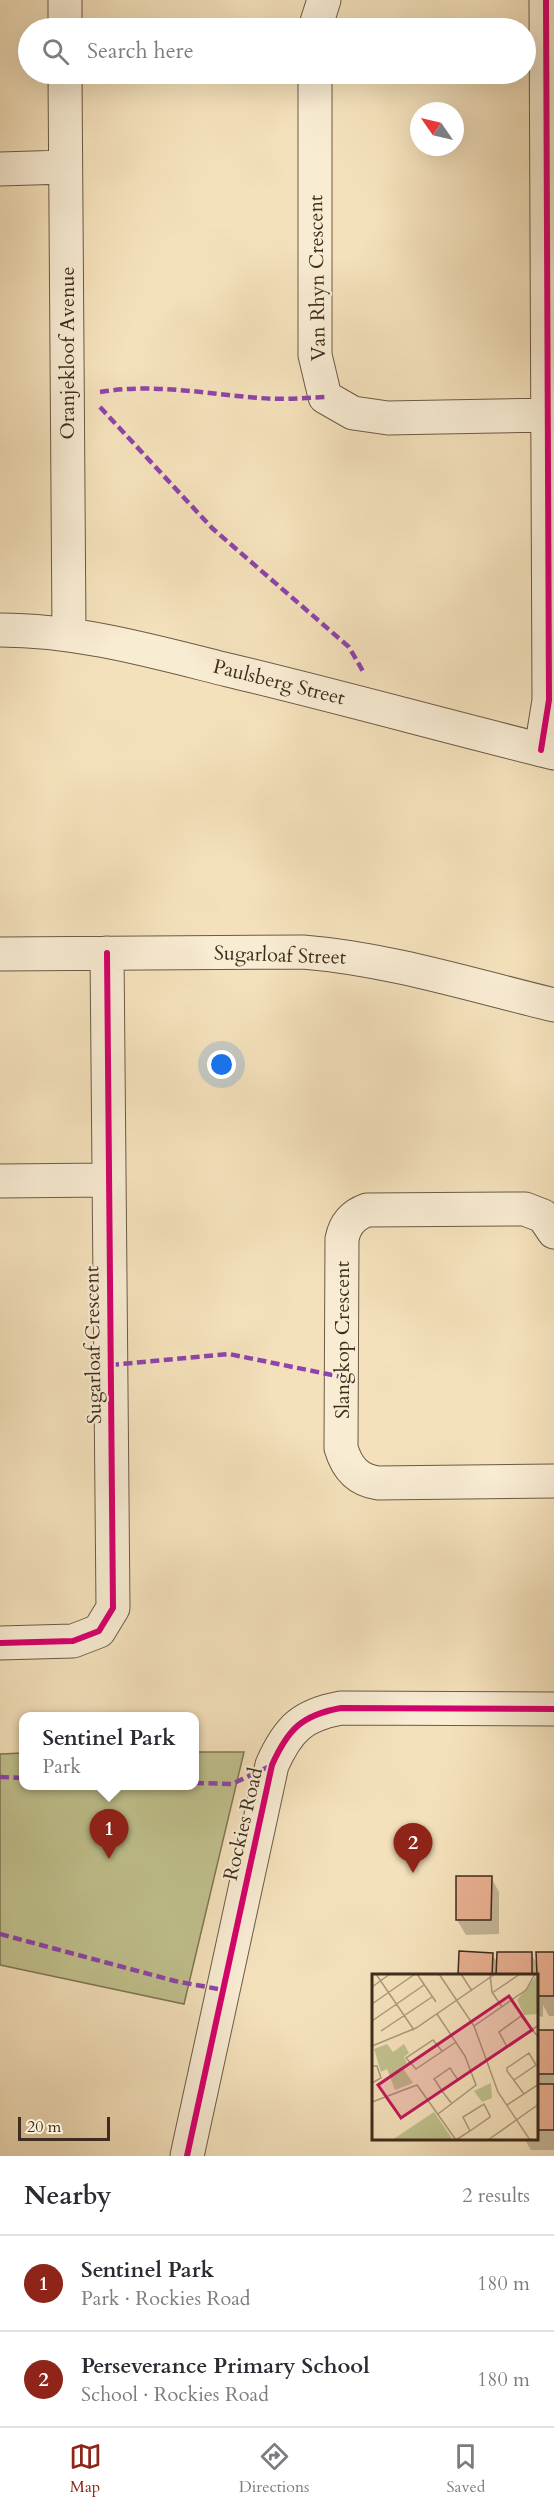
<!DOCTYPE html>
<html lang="en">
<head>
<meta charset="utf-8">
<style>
	:root { --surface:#fff; --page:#f7f7f7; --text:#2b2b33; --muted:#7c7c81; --line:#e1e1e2; --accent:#8f2418 }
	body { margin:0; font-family:Cardo,serif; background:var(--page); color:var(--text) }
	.compass { position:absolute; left:410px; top:102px; width:54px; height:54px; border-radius:50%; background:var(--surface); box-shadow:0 6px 24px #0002; rotate:304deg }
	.scale { position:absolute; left:18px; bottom:15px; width:92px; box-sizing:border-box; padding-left:6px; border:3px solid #3e2d1f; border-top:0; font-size:16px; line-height:21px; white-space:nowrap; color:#3e2d1f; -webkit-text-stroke:4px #f8ecd3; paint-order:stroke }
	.you { position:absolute; left:222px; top:1065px; width:21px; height:21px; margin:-15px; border:4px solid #fff; border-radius:50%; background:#1a73e8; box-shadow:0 0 0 9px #1a73e833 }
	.badge { display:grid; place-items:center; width:39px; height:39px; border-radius:50%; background:var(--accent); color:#fff; font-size:20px; font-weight:700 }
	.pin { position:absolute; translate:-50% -50px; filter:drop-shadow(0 2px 3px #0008) }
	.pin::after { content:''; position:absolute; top:32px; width:21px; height:18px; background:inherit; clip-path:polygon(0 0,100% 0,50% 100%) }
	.popup { position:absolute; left:19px; top:1712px; width:180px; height:78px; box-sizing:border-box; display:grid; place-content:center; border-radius:12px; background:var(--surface); filter:drop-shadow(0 2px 4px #0005); font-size:20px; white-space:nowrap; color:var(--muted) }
	.popup b { font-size:22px; color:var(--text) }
	.popup::after { content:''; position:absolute; left:50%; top:100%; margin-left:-12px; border:12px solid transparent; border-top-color:var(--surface) }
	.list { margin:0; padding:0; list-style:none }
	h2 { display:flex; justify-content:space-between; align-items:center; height:78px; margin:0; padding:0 24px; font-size:26px }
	h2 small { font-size:20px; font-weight:400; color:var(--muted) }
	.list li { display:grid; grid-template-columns:39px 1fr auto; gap:18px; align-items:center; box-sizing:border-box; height:96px; padding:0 24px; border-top:2px solid var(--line) }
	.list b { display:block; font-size:22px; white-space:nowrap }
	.list p { margin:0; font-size:20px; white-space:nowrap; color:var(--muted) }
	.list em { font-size:20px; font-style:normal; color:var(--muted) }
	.icon { flex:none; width:33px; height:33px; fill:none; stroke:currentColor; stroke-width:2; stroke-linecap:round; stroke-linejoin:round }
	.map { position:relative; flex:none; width:554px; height:2156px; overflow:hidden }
	.search { position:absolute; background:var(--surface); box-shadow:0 6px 24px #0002; left:18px; right:18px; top:18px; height:66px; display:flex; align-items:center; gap:15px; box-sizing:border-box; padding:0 21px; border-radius:33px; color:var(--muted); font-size:22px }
	.sheet { height:270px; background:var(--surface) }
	nav { display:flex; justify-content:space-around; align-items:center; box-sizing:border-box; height:84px; border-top:2px solid var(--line); background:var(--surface); font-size:16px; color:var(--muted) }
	nav a { display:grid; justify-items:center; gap:3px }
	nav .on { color:var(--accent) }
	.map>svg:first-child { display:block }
</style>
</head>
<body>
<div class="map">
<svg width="554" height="2156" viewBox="0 0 554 2156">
	<rect width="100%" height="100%" fill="#f4e1bb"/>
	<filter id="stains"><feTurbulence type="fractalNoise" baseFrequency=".00333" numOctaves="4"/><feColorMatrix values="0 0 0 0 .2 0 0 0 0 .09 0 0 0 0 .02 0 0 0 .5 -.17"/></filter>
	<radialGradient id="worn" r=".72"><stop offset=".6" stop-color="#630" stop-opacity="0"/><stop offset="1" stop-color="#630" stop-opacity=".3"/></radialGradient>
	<!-- green -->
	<path fill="#c0c18d" stroke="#7f7756" stroke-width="1.5" d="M195,1752H244L184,2004L0,1965V1754L23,1753L24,1786H195Z"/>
	<!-- shadow -->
	<path fill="#0003" d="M491,1877L499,1892V1934L466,1935L457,1920Z
		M492,1954L498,1964L531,1954L538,1965L554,1954V2016H549L543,2005V2017L538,2016V1976H459Z
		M538,2031L554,2032V2150H531L525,2140H538Z"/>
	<!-- building -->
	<path fill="#e8b091" stroke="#3e2d1f" stroke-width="1.5" d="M456,1876H492L491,1920H456Z
		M459,1951L493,1953L492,1976H458Z
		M497,1952H532V1976H496Z
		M536,1952H554V1996H538Z
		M538,2030H554V2074H538Z
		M538,2084H554V2130H538Z"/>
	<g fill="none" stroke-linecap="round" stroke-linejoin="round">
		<defs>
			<path id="minor" d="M65,0V28
				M315,28L324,0
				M65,74L69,633
				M315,74V355L325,397L353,413L388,418L549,415
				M0,169L65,167
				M0,630C78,630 152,651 228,670C337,696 445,726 554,753
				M541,750L549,700L546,0
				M0,954L303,952C389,959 471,985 554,1005
				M0,1181L108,1180
				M554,1232L543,1216L525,1209L367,1210C353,1215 345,1224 342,1239L341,1448C347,1468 357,1480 378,1483L554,1481
				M0,1643L73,1641L99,1631L113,1608L107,953
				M187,2156L272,1765C288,1729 302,1715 341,1708L554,1709"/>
		</defs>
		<!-- minor casing -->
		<use href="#minor" stroke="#6c5a46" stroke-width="35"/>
		<!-- minor -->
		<use href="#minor" stroke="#f8ecd3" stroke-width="33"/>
		<!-- quiet -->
		<path stroke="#8e44ad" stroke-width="4.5" stroke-dasharray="9 4.5" stroke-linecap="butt" d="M100,392C154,383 207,394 260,398C282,400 304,398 325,397
			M100,407L212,528L349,647L364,673
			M110,1365L229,1354L342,1377
			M0,1777L24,1778
			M195,1783L232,1784L272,1765
			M0,1934L175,1981L223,1990"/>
		<defs>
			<path id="cycleway" d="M541,750L549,700L546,0
				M0,1643L73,1641L99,1631L113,1608L107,953
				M187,2156L272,1765C288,1729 302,1715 341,1708L554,1709"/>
		</defs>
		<!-- cycleway casing -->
		<use href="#cycleway" stroke="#f8ecd3" stroke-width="10"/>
		<!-- cycleway -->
		<use href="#cycleway" stroke="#d6006c" stroke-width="6"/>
	</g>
	<g text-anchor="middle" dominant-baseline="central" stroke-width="4.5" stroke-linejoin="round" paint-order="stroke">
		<!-- street labels -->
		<g font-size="20" fill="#3e2d1f" stroke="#f8ecd3">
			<text transform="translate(317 278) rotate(-91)">Van Rhyn Crescent</text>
			<text transform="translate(67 353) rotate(-90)">Oranjekloof Avenue</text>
			<text transform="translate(279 682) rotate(14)">Paulsberg Street</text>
			<text transform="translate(280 955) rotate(2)">Sugarloaf Street</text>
			<text transform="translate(342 1340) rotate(-90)">Slangkop Crescent</text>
			<text transform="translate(93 1345) rotate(-91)">Sugarloaf Crescent</text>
			<text transform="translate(243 1824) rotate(-77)">Rockies Road</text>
		</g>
	</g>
	<!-- overview -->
	<g transform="translate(372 1974)">
		<rect width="166" height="166" fill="#f4e1bb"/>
		<path d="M166,0V40L152,41L145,26ZM15,70L21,78L32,70L37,79L32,83L35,89L30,93L41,109L23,116L15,95L9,98L2,75ZM119,109L120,124L110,128L102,117ZM62,138L81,166H20Z" fill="#c0c18d"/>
		<path fill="none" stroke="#ab997d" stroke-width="1.5" d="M4,0L42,56M45,0L64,28M67,0L102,52L126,118L158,166M89,0L100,17M118,0L120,18L130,33M0,13L18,0M120,19L148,0M0,30L43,0M65,40L93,82L104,111L66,140M0,47L52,11M102,52L154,16L163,0M9,57L60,23M0,72L44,54L123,0M135,73L127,58L149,42L167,64M70,77L61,66L34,84L44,95L84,68M114,86L167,51M0,92H5L9,104L0,109M142,106L164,91L157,79L135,94V97L152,120M70,117L86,106L78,94L62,105L63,106L70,117L80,130M0,128L45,111L84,166L98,157L118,143V142L112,130L91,143L98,157M135,131L167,110M116,166L167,130"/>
		<path fill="#c2185b" fill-opacity="0.15" stroke="#c2185b" stroke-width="3" d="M137,22L160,56L29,144L6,111Z"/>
		<rect width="166" height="166" fill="none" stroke="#3e2d1f" stroke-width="3"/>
	</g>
	<rect width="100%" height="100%" filter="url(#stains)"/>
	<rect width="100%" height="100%" fill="url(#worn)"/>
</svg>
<svg class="compass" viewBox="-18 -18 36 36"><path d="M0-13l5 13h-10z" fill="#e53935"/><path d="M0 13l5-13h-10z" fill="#7c7c81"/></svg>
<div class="scale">20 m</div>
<div class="you"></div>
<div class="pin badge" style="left:109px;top:1859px">1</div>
<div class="popup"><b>Sentinel Park</b>Park</div>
<div class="pin badge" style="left:413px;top:1873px">2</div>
<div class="search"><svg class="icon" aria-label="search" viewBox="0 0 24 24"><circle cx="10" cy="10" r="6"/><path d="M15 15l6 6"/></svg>Search here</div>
</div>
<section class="sheet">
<h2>Nearby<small>2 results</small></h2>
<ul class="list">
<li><span class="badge">1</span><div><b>Sentinel Park</b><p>Park · Rockies Road</p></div><em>180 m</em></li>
<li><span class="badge">2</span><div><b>Perseverance Primary School</b><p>School · Rockies Road</p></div><em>180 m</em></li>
</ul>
</section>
<nav>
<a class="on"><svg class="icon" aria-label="map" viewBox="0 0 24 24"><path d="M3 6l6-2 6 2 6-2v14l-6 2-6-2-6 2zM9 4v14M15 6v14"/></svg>Map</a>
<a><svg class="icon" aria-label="directions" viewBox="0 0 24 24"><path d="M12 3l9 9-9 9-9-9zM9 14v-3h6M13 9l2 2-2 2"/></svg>Directions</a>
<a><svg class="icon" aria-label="saved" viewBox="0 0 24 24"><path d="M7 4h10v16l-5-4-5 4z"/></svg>Saved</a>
</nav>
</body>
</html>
